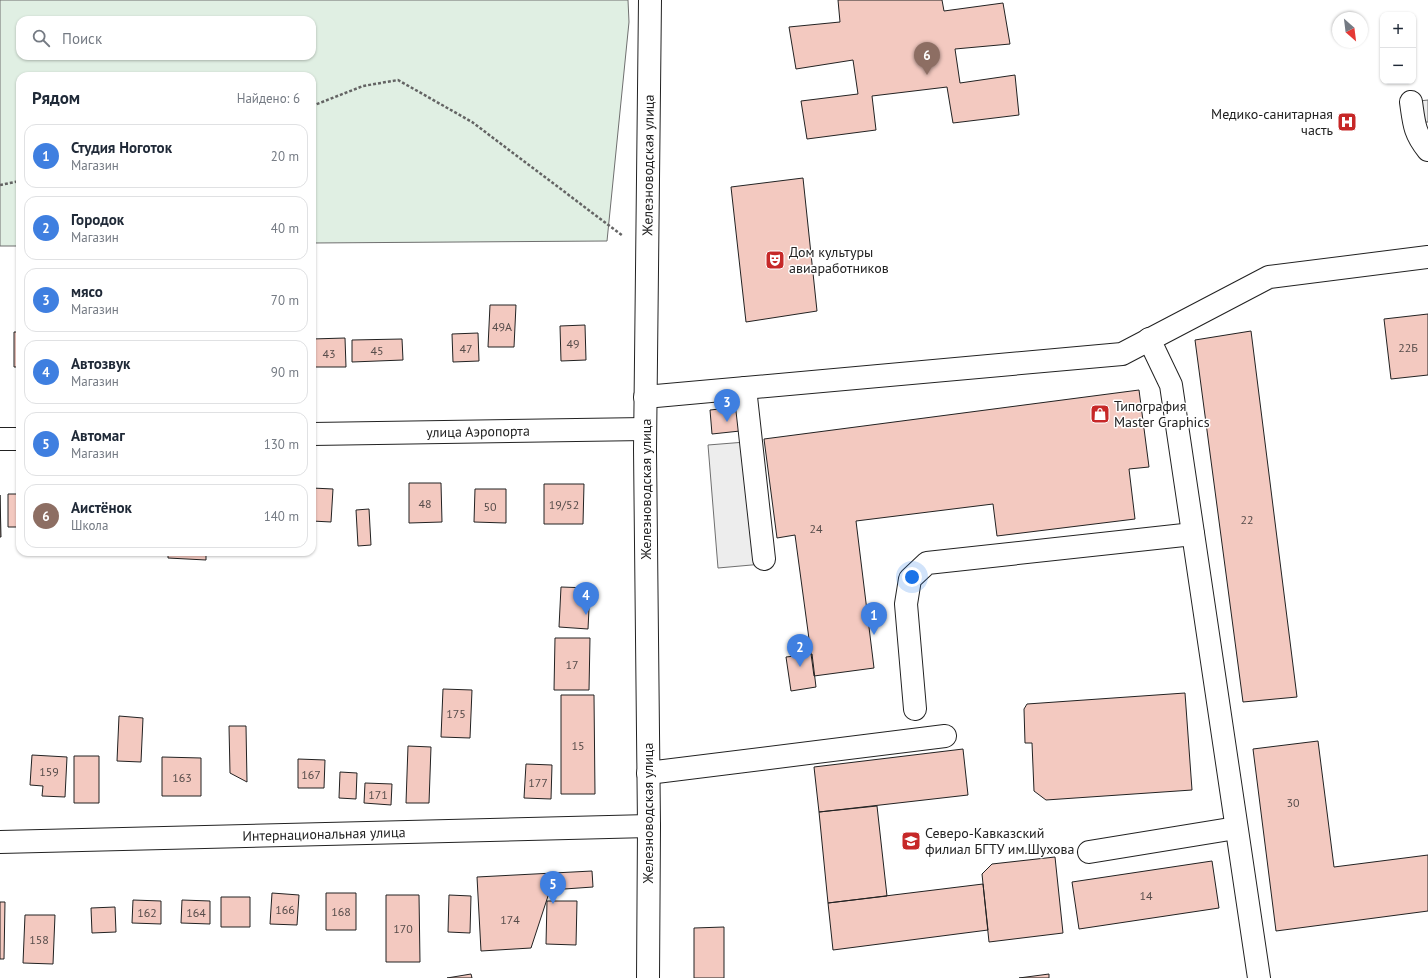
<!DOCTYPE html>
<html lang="ru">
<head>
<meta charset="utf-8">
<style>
	:root { --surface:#fff; --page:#f2f2f3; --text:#1f2937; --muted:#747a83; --line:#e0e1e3; --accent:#2563eb }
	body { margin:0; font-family:"PT Sans",sans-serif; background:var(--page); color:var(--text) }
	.controls { position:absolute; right:12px; top:12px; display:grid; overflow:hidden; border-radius:8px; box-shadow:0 1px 3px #0004 }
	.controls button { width:36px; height:36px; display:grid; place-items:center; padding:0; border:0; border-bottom:1px solid var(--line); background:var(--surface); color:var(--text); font:20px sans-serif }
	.compass { position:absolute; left:1332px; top:12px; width:36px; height:36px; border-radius:50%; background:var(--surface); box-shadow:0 1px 3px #0004; rotate:152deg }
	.you { position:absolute; left:912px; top:577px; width:14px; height:14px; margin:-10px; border:3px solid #fff; border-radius:50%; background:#1a73e8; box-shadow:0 0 0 6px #1a73e833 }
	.badge { display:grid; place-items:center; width:26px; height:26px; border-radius:50%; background:var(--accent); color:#fff; font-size:13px; font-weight:700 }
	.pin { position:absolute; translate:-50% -33px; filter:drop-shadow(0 1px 2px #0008) }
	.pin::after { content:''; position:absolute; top:21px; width:14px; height:12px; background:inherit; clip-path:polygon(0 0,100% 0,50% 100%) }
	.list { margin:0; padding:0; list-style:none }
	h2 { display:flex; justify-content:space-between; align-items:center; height:52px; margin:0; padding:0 16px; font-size:17px }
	h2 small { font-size:13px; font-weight:400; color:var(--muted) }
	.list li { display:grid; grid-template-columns:26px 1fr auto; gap:12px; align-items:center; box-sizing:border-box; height:64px; margin:0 8px 8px; padding:0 8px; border:1px solid var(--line); border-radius:12px }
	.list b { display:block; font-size:15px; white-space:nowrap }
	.list p { margin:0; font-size:13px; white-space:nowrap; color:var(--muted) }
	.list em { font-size:13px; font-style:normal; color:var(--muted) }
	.icon { flex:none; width:22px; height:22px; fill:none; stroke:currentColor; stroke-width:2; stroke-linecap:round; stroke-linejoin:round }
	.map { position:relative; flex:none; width:1428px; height:978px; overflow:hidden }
	.search { position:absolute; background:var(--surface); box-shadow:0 1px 3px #0004; left:16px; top:16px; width:300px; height:44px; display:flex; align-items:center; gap:10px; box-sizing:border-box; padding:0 14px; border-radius:12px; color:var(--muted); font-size:15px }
	.panel { position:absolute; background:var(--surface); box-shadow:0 1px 3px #0004; left:16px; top:72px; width:300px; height:484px; border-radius:12px }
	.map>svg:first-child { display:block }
</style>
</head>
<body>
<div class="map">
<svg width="1428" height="978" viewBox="0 0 1428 978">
	<rect width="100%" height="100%" fill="#fff"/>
	<!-- green -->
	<path fill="#e0efe3" stroke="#6f6f6f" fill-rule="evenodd" d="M0,0H628L629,22L607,241L312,243V76H20V246H0ZM20,20H312V56H20Z"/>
	<!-- parking -->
	<path fill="#ededed" stroke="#6f6f6f" d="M1428,100V122L1414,123L1411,102Z
		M758,441L774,563L718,568L708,445Z"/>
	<!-- building -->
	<path fill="#f3c9c0" stroke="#222" d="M838,0H942L944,11L1003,3L1010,44L955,49L960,83L1015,75L1019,115L953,123L947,87L872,96L876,130L807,139L801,101L858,94L853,60L796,69L789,27L840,22Z
		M803,178L817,311L746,322L731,187Z
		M490,305H516L514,347H488Z
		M1428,314V375L1391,379L1384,319Z
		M585,325L586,360L561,361L560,326Z
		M1251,331L1297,697L1243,702L1195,340Z
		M14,332H20V367H14Z
		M478,333L479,361L453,362L452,334Z
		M345,338L346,367H312V339Z
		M402,339L403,360L352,362V340Z
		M1139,390L1149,467L1129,469L1135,519L997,536L993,504L856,521L874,668L814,676L795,535L777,538L764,439Z
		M738,407L740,431L712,434L710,410Z
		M409,483H441L442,522L409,523Z
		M544,484H584L583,524H544Z
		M312,488L333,489L331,522L312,521Z
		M475,489H506V523L474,522Z
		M8,494H20V527H8Z
		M0,495L1,537H0Z
		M369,509L371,545L358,546L356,510Z
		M168,552H206V560L168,558Z
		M561,587L590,588L588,629L559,627Z
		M555,638H590L589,690H554Z
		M812,654L816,687L791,691L786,657Z
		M443,689L472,690L470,738L441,737Z
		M1185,693L1192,790L1046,800L1034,791L1032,743H1025L1024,709L1027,704Z
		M561,695H594L595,794H561Z
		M119,716L143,718L141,762L117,761Z
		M229,726H246L247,782L230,773Z
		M1318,741L1334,867L1428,855V911L1276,931L1253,749Z
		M408,746L431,747L429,803H406Z
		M963,749L968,795L819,812L814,767Z
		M32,755L67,757L65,797L42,796L43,786L30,785Z
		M74,756H99V803H74Z
		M162,757L201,758V796H162Z
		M298,759L325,760L324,788H298Z
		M526,764L552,765L551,799L524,798Z
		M340,772L357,773L356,799L339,798Z
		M365,783L392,784L391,805L364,803Z
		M877,806L887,896L828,903L819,812Z
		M1055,857L1063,933L989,942L982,874L992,864Z
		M1212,861L1219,908L1079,929L1072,882Z
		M592,871L593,887L550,890L531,948L481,951L477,877Z
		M983,884L988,930L833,950L828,903Z
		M272,893L299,895L297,925L270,924Z
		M326,893H356V930H326Z
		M386,895H419L420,962H386Z
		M449,895L471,896L470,933L448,932Z
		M221,897H250V927H221Z
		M133,900L161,901V924L132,923Z
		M182,900L210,901V924L181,923Z
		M547,901H577L576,945L546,944Z
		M0,902H5L4,959H0Z
		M115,907L116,932L92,933L91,908Z
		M25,915H55L53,964L23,963Z
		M724,927V978H694V928Z
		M471,974L472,978H447Z
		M1049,974V978H1019Z"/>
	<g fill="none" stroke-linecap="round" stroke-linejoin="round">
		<defs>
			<g id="minor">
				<path d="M1411,102C1414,123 1414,133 1428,150"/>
				<path d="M1149,339L1171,385L1259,978"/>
				<path d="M745,388L764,559"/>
				<path d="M645,397L1122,354L1269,277L1428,257"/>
				<path id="s1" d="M312,434L645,429"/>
				<path d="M0,439H20"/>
				<path d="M915,709L906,604L910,579L927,563L1193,534"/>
				<path d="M648,773L945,736"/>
				<path id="s2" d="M0,842L649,826"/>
				<path d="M1089,852L1236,828"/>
			</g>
			<g id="major">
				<path id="s3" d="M648,978L649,826L645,449L650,0"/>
			</g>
		</defs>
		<!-- minor casing -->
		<use href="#minor" stroke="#222" stroke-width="24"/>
		<!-- major casing -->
		<use href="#major" stroke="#222" stroke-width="24"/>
		<!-- path -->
		<path stroke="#646464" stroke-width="2.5" stroke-dasharray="3 2" stroke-linecap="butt" d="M312,106L363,86L398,80L472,122L623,236
			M0,185L20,181"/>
		<!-- minor -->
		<use href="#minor" stroke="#fff" stroke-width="22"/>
		<!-- major -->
		<use href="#major" stroke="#fff" stroke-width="22"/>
	</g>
	<!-- icons -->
	<defs>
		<symbol id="hospital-square" viewBox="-11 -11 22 22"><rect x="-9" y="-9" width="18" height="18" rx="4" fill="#c62828" stroke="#fff"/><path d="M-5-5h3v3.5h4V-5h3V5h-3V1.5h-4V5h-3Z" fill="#fff"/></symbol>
		<symbol id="theatre-square" viewBox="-11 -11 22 22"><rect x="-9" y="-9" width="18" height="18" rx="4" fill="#c62828" stroke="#fff"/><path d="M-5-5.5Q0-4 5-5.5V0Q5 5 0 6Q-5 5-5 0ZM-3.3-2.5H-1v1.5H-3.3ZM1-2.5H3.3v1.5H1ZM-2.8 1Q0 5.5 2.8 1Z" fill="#fff"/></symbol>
		<symbol id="shop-square" viewBox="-11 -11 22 22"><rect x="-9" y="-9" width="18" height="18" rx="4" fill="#c62828" stroke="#fff"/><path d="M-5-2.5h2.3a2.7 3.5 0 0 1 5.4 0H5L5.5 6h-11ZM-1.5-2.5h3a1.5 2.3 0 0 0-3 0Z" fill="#fff"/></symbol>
		<symbol id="university-square" viewBox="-11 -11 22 22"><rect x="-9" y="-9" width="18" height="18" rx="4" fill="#c62828" stroke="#fff"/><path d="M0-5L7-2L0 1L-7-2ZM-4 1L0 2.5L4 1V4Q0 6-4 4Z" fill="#fff"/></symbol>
	</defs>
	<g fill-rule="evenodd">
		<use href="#hospital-square" x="1336" y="111" width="22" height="22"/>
		<use href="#theatre-square" x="764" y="249" width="22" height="22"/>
		<use href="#shop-square" x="1089" y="403" width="22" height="22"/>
		<use href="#university-square" x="900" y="830" width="22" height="22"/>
	</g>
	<g text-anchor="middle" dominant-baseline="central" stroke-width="3" stroke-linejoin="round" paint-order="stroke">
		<!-- number labels -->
		<g font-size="12" fill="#564c4a">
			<text x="502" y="326">49А</text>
			<text x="573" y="343">49</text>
			<text x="1408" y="347">22Б</text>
			<text x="466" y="348">47</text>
			<text x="377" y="350">45</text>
			<text x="329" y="353">43</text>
			<text x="425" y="503">48</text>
			<text x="564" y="504">19/52</text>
			<text x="490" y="506">50</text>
			<text x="1247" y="519">22</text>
			<text x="816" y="528">24</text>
			<text x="572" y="664">17</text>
			<text x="456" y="713">175</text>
			<text x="578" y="745">15</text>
			<text x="49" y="771">159</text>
			<text x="311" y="774">167</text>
			<text x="182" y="777">163</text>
			<text x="538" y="782">177</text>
			<text x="378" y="794">171</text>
			<text x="1293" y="802">30</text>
			<text x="1146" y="895">14</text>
			<text x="285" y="909">166</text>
			<text x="341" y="911">168</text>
			<text x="147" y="912">162</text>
			<text x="196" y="912">164</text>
			<text x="510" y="919">174</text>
			<text x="403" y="928">170</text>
			<text x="39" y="939">158</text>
		</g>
		<!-- poi labels -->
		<g font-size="14" fill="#222" stroke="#fff" text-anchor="start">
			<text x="1333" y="114" text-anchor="end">Медико-санитарная<tspan x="1333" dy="16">часть</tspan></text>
			<text x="789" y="252">Дом культуры<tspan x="789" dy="16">авиаработников</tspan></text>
			<text x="1114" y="406">Типография<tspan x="1114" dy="16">Master Graphics</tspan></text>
			<text x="925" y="833">Северо-Кавказский<tspan x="925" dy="16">филиал БГТУ им.Шухова</tspan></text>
		</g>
		<!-- street labels -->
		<g font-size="14" fill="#222" stroke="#fff">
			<text stroke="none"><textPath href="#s3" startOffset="813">Железноводская улица</textPath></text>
			<text stroke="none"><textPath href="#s1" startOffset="166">улица Аэропорта</textPath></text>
			<text transform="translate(646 489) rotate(-90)">Железноводская улица</text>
			<text transform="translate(648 813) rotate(-90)">Железноводская улица</text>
			<text stroke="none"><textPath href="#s2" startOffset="324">Интернациональная улица</textPath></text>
		</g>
	</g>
</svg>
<div class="controls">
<button>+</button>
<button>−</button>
</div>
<svg class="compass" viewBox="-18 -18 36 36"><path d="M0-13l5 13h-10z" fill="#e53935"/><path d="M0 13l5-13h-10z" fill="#747a83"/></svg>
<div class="you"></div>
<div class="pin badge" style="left:874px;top:635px;background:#3f7fe0">1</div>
<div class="pin badge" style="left:800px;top:667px;background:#3f7fe0">2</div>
<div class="pin badge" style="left:727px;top:422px;background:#3f7fe0">3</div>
<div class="pin badge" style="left:586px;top:615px;background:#3f7fe0">4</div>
<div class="pin badge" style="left:553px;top:904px;background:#3f7fe0">5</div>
<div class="pin badge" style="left:927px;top:75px;background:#8d6e63">6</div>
<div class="search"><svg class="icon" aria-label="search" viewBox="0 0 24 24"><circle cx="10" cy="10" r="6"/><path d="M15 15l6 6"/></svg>Поиск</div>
<section class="panel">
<h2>Рядом<small>Найдено: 6</small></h2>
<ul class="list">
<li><span class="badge" style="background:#3f7fe0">1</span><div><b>Студия Ноготок</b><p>Магазин</p></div><em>20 m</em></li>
<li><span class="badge" style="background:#3f7fe0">2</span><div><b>Городок</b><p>Магазин</p></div><em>40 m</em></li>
<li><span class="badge" style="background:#3f7fe0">3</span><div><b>мясо</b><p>Магазин</p></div><em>70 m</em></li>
<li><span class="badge" style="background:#3f7fe0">4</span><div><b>Автозвук</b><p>Магазин</p></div><em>90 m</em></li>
<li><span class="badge" style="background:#3f7fe0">5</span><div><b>Автомаг</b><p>Магазин</p></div><em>130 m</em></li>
<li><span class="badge" style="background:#8d6e63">6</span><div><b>Аистёнок</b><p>Школа</p></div><em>140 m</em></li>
</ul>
</section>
</div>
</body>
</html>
